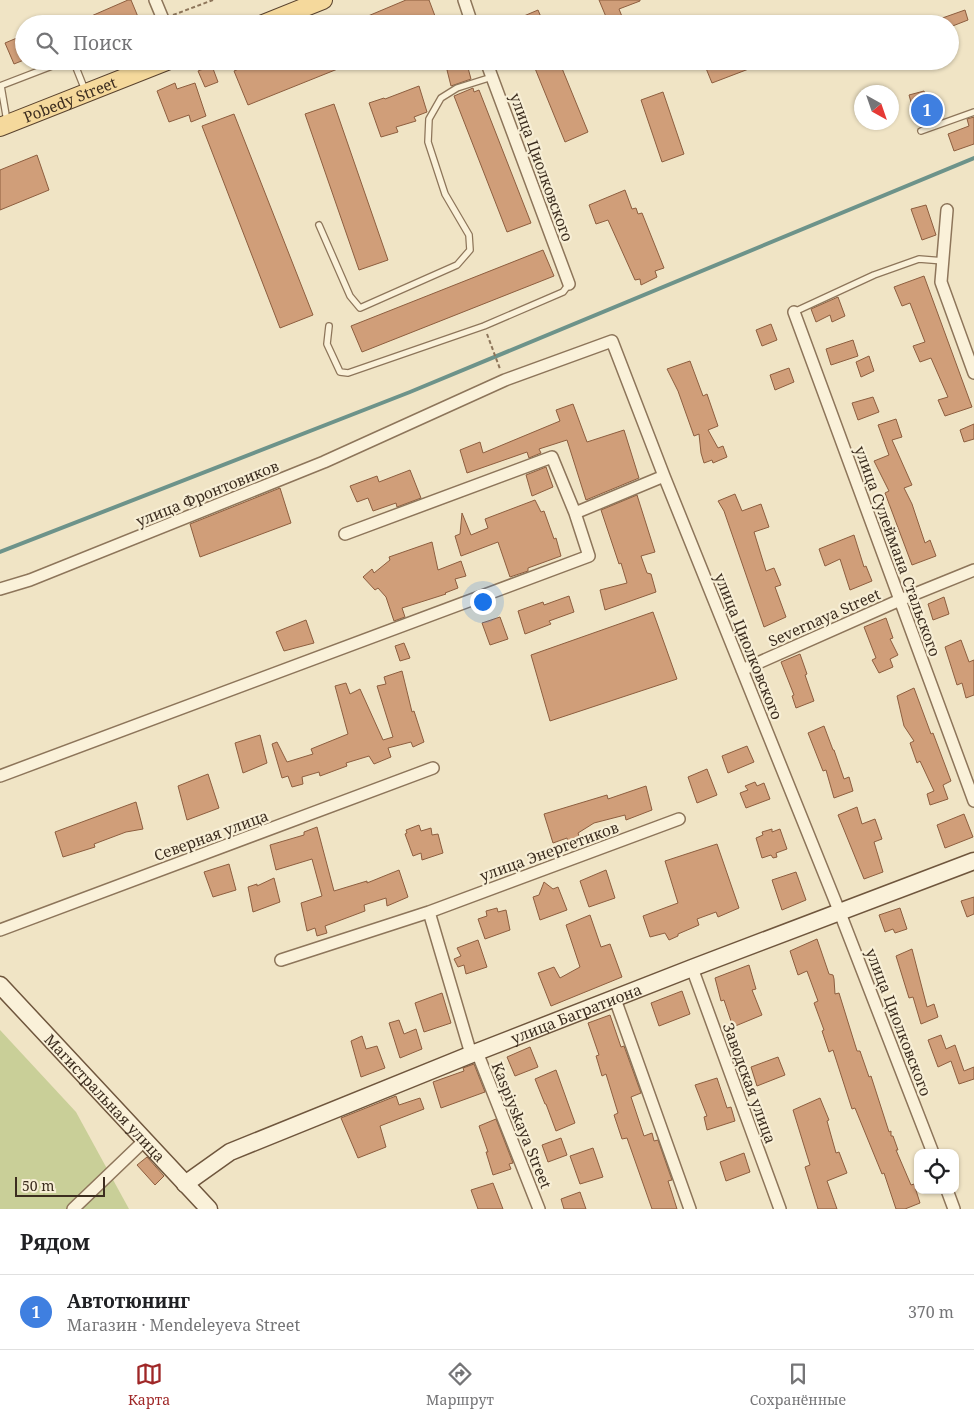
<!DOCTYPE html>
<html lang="ru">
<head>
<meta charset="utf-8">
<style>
	:root { --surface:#fff; --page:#f2f2f2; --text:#202124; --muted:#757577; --line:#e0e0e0; --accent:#9f2727 }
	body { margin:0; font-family:"Noto Serif",serif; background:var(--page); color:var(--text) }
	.controls { position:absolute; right:15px; bottom:15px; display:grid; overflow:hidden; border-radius:10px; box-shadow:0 1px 4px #0004 }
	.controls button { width:45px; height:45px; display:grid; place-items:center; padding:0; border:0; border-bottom:1px solid var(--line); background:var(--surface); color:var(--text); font:25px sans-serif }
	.compass { position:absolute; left:854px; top:85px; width:45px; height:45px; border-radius:50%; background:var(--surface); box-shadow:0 1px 4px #0004; rotate:140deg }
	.scale { position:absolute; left:15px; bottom:12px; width:90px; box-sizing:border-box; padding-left:5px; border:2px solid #3c2d1f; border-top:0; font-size:14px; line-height:18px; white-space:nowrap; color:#3c2d1f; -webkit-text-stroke:4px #f7eed5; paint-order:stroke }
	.you { position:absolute; left:482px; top:601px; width:18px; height:18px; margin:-12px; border:4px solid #fff; border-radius:50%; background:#1a73e8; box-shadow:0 0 0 8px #1a73e833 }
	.badge { display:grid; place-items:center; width:32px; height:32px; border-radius:50%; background:var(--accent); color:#fff; font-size:16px; font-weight:700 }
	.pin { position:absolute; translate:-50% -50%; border:2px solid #fff; box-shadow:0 1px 5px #0006 }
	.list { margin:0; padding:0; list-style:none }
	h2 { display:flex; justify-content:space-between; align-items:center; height:65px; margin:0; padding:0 20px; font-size:21px }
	h2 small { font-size:16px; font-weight:400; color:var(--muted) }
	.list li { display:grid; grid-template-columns:32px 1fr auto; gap:15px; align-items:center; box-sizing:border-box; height:75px; padding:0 20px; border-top:1px solid var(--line) }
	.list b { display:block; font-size:19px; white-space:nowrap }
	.list p { margin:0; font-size:16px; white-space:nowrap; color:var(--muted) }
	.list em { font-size:16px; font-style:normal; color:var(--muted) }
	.icon { flex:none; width:28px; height:28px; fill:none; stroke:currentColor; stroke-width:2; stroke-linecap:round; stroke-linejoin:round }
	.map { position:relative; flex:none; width:974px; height:1209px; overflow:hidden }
	.search { position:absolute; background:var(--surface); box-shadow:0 1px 4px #0004; left:15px; right:15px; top:15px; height:55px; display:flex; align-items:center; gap:12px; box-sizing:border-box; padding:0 18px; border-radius:28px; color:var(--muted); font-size:19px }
	.sheet { height:140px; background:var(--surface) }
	nav { display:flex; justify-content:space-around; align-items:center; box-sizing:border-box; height:70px; border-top:1px solid var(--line); background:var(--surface); font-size:14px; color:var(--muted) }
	nav a { display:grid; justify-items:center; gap:2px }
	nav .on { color:var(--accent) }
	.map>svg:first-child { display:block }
</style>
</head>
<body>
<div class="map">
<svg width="974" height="1209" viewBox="0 0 974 1209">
	<rect width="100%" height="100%" fill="#f0e4c5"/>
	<!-- green -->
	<path fill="#c9cf98" d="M0,1030L76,1112L129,1209H0Z"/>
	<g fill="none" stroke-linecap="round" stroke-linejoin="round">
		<!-- stream -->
		<path stroke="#6d938a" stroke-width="4" d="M0,552L410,392L974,158"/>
	</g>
	<!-- building -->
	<path fill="#d09e79" stroke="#8d5e3f" d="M128,0H131L141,24H73Z
		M406,0H429L438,24H349Z
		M599,0H640V1L619,9L625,24H609Z
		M538,10L544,24H505Z
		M965,10L968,20L950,27V24H931V22Z
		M24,35V60L14,64L5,43Z
		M257,61H355V62L248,105L234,71Z
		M532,61H559L588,132L565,142Z
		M703,61H767V62L712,83Z
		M463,63L465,69L468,68L471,79L451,86L447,70Z
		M212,66L218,82L205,87L198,71Z
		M175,83L177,89L195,83L206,116L191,122L189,115L169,122L157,91Z
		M419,86L427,112L414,117L416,121L396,127L398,132L381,137L369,103L384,98L385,99Z
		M473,88L474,92L479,90L531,223L507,232L454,96Z
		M924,91L932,119L917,123L909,95Z
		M663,92L684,154L662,162L641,100Z
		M334,104L388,260L359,270L305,114Z
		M234,114L313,315L280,328L202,126Z
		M974,117V144L954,151L948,134L969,126L967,119Z
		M37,155L49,190L0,210V170Z
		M625,190L632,209L636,208L638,214L642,213L664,268L655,271L657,277L641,285L640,279L635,280L608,220L596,224L589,205Z
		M926,205L936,235L922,240L911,209Z
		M543,250L554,276L362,352L351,326Z
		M924,276L972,407L945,416L938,400L948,397L931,358L920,362L913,346L925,342L910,303L902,306L894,287Z
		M838,297L845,316L832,322L830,315L816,322L811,309Z
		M771,324L777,340L762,346L756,330Z
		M853,340L858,356L831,365L826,349Z
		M869,356L874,371L861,377L856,362Z
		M690,361L703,396L707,394L718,426L708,430L718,448L723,446L727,457L713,463L712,460L704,463L701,453L699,434L694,436L678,391L667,369Z
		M789,368L794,382L775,390L770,375Z
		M873,397L879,412L858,420L852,403Z
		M573,404L587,442L624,430L639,478L586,500L567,440L539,449L541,453L529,458L527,452L467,473L460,450L480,442L483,453L560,421L556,410Z
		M896,419L902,437L892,440L912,485L904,488L912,504L925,543L930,540L936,556L912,565L885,493L889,491L874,461L889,455L878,425Z
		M974,424V439L964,442L960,430Z
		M546,467L553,487L532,496L526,475Z
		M410,470L421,498L397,507L396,503L373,511L368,498L357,502L350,486L377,476L379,482Z
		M280,488L291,523L200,557L190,524Z
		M735,494L742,511L761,504L769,527L754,532L766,571L774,568L781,585L775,587L786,617L764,627L724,511L718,501Z
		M637,495L655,552L641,556L647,573L651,574L656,592L605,610L600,590L627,583L621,563L619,564L601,510Z
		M535,500L541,512L544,511L554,539L556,538L561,556L528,568V571L510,577L498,542L461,556L455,536L460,534L462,513L471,535L488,528L485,519Z
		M854,535L864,567L866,566L872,581L850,590L840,559L825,566L819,549Z
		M432,542L438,570L461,561L466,576L455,579L458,588L445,593L446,594L402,608L405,617L394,621L386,597L378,588L375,590L363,577L372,569L374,573L390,560L389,557Z
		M569,596L574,612L549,621L551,624L525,634L518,611L543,602L544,605Z
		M944,597L949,614L933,620L928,604Z
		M653,612L677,679L550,721L531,655Z
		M500,617L508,639L490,645L482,623Z
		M886,618L893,638L890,639L898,655L890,659L893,667L879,673L872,660L876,658L864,627Z
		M306,620L314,643L284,651L276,632Z
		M961,640L969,662L974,660V695L966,698L962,683L957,685L945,647Z
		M404,643L410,658L400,661L395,646Z
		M800,654L807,674L805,675L814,701L796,708L792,696L794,695L781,662Z
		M402,671L412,712L414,711L424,742L413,747L411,742L388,748L391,757L374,764L369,756L346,763L347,766L320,776L319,772L302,777L303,784L292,787L288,776L282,778L272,744L277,742L287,762L313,754L311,749L348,734L335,686L346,683L350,694L360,689L383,740L393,737L377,686L386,684L384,677Z
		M914,688L931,734L933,733L951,781L943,785L948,799L930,805L927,794L934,791L920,761L917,763L910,743L914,741L904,726L897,696Z
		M824,726L833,750H834L844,779L849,777L853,791L834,798L826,770L823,771L808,733Z
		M260,735L267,763L243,773L235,743Z
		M747,746L754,762L728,773L722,756Z
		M707,769L717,795L697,803L688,777Z
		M208,774L219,808L187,820L178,786Z
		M755,782L757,786L764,783L770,799L746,808L740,793L748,790L745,786Z
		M646,786L652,810L626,820L625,815L594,823L578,833L582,845L570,849L567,838L553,843L544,814L607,795L608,799Z
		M136,802L143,829L126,832L94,844L95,847L63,857L55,832Z
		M857,807L862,824L875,819L882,839L874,842L883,872L864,879L838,815Z
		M964,814L973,837L945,848L937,825Z
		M419,825L421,831L431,828L432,835L438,834L443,853L422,860L421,853L413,856L405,834L407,833L406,830Z
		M317,827L334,891L367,881V883L399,870L408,897L387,906L386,898L364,905L365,911L325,926L327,933L317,936L315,928L307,931L301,903L322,896L312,859L276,870L270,845L304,835V832Z
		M772,829V832L780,829L787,849L776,853L777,857L773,858L771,855L762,858L756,838L763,835L762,832Z
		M717,844L739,908L718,917L716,912L697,919L699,925L678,934V936L669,940L665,933L650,937L643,916L678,903L665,861Z
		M229,864L236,890L213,897L204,872Z
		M606,870L615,898L589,907L580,881Z
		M796,872L806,900L782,910L772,880Z
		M274,878L280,902L253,912L248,887L257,884V886Z
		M544,882L553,889L558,887L567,910L540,920L533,897L539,895Z
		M974,897V914L967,917L961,901Z
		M497,908L498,912L506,910L510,930L485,939L478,919L487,916L486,911Z
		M900,908L907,929L895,933L893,929L885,932L879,915Z
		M590,915L601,947L610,944L622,977L551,1006L538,973L554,967L560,978L580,967L566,925Z
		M817,939L829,974L833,975L834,979L835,994L839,993L857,1051H860L869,1077L871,1076L889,1132L891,1131V1136H893L898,1150H896L911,1185L914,1184L920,1203L905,1209H896L884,1173L882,1174L855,1108L852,1109L833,1050L829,1052L822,1031L824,1030L814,1003L818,1001L807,971L798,975L790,951Z
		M478,940L487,967L466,974L464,965L458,967L454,959L461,956L457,948Z
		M912,949L927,1007L934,1004L938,1017L921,1024L913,997L909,998L896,956Z
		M749,965L756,989L752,990L762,1015L733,1027L724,1000L721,1001L715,978Z
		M682,991L690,1014L659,1026L651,1003Z
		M442,993L451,1023L424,1032L415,1003Z
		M610,1015L621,1047L624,1046L641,1093L631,1097L644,1136L652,1133L654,1141L658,1140L672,1180L668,1181L677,1209H652L627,1138L622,1139L614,1115L618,1113L606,1074L602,1076L596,1056L599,1055L588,1023Z
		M399,1020L404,1034L416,1029L422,1049L400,1058L389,1023Z
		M941,1035L946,1049L955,1045L964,1071L974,1067V1079L959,1084L951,1061L938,1067L928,1040Z
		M362,1036L366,1049L377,1046L385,1068L361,1077L351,1041Z
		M530,1047L538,1067L515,1076L507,1057Z
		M778,1057L785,1075L757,1086L751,1067Z
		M474,1064L485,1092L441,1108L433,1082L464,1071L463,1068Z
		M556,1070L575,1123L556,1131L546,1104H545L535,1079Z
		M717,1078L727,1108L731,1107L735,1121L707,1130L704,1117L707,1116L695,1085Z
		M396,1096L399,1105L420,1098L424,1109L380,1126L386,1147L358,1158L341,1118Z
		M820,1098L829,1120L827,1121L836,1153L839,1152L847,1173L827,1181L837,1209H818L805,1167L810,1165L793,1110Z
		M496,1119L513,1163L509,1164L511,1169L493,1175L486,1152H488L479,1126Z
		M561,1138L567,1155L548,1162L542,1145Z
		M593,1148L603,1177L580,1184L570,1156Z
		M744,1153L750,1172L726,1181L720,1162Z
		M147,1157L164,1176L155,1185L137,1165Z
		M493,1183L503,1209H478L471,1190Z
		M580,1192L586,1209H564L561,1199Z"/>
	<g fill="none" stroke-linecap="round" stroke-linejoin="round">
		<defs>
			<path id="lane" d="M71,61L75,65L85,90
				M0,86L65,61
				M1,86L7,121
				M921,131L974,112
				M319,225L350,296L360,308L457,265L470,250L469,235L445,194L428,142L429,119L441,98L457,88L492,77
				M794,312L874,275L919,259L944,261
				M329,326L327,344L340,372L348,373L484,326L563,292L569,284"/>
			<path id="street" d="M155,0L165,24
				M464,0L472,24
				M486,61L569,284
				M947,210L941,282L974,373
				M794,312L974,801
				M345,534L552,457L575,513
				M0,589L30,580L324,462L505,380L612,341L664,476L840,913L933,1153
				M742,670L900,600L974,570
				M0,776L589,556L575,513L664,476
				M429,912L471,1054
				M0,930L433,768
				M281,960L429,912L679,819
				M692,968L780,1209
				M615,999L690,1209
				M477,1052L539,1209
				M947,1190L954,1209
				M73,1209L144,1141"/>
			<g id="secondary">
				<path id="s1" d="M0,985L209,1209"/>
				<path id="s2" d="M185,1184L230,1152L477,1052L692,968L974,861"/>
			</g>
			<g id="primary">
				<path d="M263,24L323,0"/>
				<path id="s3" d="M0,127L167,61"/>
			</g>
		</defs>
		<!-- lane casing -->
		<use href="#lane" stroke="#8d755a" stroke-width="8"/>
		<!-- street casing -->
		<use href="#street" stroke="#8d755a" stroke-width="14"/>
		<!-- secondary casing -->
		<use href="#secondary" stroke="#6f563d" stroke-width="19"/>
		<!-- primary casing -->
		<use href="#primary" stroke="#5a432e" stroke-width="20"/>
		<!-- path -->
		<path stroke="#8d755a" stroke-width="2" stroke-dasharray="4 2.5" stroke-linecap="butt" d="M173,15L213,0
			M487,334L500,369"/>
		<!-- lane -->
		<use href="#lane" stroke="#faf1d9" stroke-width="5.5"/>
		<!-- street -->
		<use href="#street" stroke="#faf1d9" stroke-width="11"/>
		<!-- secondary -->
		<use href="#secondary" stroke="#faf1d9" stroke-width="16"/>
		<!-- primary -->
		<use href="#primary" stroke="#f5d99c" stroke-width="18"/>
	</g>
	<g text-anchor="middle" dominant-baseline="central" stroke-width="4.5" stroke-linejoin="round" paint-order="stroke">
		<!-- street labels -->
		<g font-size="15" fill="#3c2d1f" stroke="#f7eed5">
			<text stroke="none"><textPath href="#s3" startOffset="75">Pobedy Street</textPath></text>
			<text transform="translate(542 167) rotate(70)">улица Циолковского</text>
			<text transform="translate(207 493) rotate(-22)">улица Фронтовиков</text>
			<text transform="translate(898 551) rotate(70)">улица Сулеймана Стальского</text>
			<text transform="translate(824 617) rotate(-24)">Severnaya Street</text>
			<text transform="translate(749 646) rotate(68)">улица Циолковского</text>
			<text transform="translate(211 835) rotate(-20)">Северная улица</text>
			<text transform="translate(549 851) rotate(-20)">улица Энергетиков</text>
			<text stroke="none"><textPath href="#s2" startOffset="428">улица Багратиона</textPath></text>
			<text transform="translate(899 1022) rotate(69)">улица Циолковского</text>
			<text transform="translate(750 1083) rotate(70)">Заводская улица</text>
			<text stroke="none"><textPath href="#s1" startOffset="154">Магистральная улица</textPath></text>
			<text transform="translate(522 1125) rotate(68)">Kaspiyskaya Street</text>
		</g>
	</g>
</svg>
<div class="controls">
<button><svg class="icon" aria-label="locate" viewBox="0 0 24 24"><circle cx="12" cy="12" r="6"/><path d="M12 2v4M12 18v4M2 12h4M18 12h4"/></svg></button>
</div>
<svg class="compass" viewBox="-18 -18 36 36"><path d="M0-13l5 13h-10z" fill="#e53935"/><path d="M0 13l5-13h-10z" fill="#757577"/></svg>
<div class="scale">50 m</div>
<div class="you"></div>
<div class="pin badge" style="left:927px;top:110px;background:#3f7fe0">1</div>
<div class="search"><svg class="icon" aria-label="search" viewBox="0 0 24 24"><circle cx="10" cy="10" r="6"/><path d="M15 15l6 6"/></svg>Поиск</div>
</div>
<section class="sheet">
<h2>Рядом<small></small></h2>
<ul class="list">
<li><span class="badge" style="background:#3f7fe0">1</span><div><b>Автотюнинг</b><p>Магазин · Mendeleyeva Street</p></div><em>370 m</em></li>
</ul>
</section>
<nav>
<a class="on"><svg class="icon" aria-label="map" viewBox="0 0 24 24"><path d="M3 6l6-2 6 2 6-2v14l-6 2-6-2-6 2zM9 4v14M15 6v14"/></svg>Карта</a>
<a><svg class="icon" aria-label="directions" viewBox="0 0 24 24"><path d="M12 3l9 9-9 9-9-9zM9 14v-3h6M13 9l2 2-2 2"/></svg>Маршрут</a>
<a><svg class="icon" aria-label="saved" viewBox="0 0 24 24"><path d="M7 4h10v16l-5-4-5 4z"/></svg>Сохранённые</a>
</nav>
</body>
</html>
